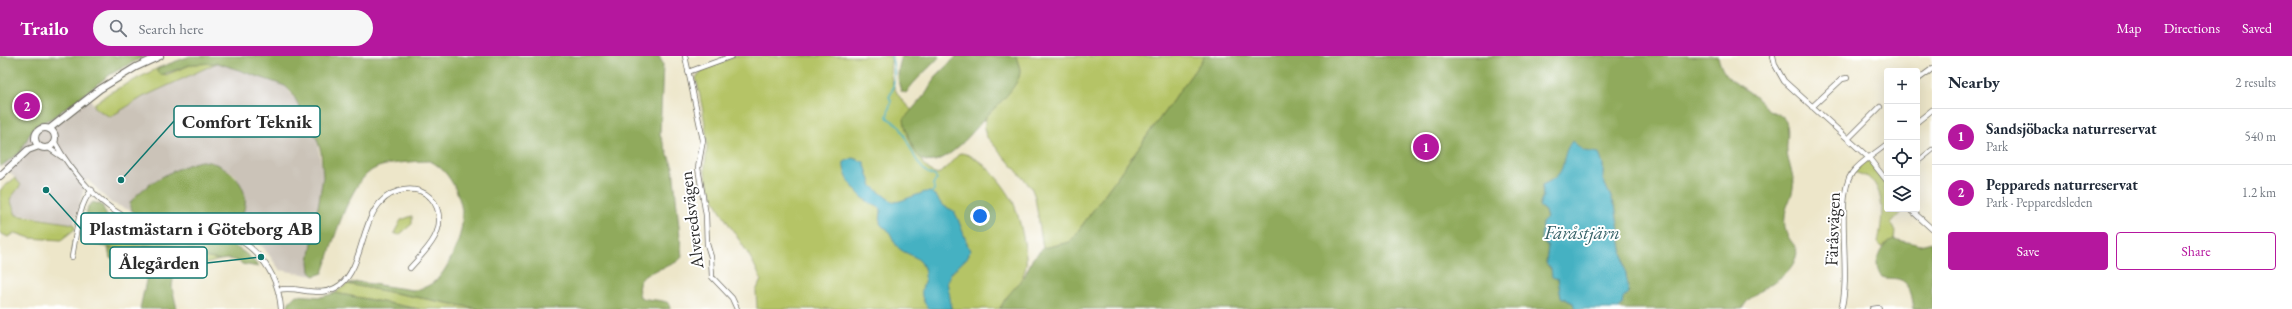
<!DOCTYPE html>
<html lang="en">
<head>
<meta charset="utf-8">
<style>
	:root { --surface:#fff; --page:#f6f6f7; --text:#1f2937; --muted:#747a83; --line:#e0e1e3; --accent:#b5179e }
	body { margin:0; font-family:"EB Garamond",serif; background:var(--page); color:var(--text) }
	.controls { position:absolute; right:12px; top:12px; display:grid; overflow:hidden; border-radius:4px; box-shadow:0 4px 16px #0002 }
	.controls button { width:36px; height:36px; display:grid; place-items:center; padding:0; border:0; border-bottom:1px solid var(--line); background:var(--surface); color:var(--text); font:20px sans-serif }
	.you { position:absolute; left:980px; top:160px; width:14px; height:14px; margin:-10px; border:3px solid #fff; border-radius:50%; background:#1a73e8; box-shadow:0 0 0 6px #1a73e833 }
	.badge { display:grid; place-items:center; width:26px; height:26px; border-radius:50%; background:var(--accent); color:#fff; font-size:13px; font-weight:700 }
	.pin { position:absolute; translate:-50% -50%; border:2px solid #fff; box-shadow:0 1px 4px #0006 }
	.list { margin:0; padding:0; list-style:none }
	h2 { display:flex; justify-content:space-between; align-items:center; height:52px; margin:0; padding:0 16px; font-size:17px }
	h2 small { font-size:13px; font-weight:400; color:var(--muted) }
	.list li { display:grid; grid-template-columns:26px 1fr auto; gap:12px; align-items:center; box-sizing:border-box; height:56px; padding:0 16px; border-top:1px solid var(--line) }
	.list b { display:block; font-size:15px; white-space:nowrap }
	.list p { margin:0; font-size:13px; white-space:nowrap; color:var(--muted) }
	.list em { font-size:13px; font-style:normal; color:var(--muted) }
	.actions { display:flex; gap:8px; padding:12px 16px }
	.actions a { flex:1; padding:9px 0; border:1px solid var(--accent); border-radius:4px; text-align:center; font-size:14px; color:var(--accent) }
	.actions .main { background:var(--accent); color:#fff }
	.icon { flex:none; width:22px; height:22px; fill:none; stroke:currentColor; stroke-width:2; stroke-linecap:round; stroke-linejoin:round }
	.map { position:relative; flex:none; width:1932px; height:253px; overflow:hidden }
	header { display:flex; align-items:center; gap:24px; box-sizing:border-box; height:56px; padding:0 20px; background:var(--accent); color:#fff }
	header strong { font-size:19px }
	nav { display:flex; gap:22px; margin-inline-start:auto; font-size:14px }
	.search { width:280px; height:36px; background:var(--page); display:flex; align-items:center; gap:10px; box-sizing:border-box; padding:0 14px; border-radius:22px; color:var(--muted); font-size:15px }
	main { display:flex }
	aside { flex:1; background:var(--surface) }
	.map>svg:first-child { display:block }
</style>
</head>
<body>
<header>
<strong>Trailo</strong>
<div class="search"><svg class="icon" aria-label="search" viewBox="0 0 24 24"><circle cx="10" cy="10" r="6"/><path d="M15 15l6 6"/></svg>Search here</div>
<nav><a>Map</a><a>Directions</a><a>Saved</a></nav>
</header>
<main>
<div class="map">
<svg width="1932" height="253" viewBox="0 0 1932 253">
	<rect width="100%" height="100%" fill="#fff"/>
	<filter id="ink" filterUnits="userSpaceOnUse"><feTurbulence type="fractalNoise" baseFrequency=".025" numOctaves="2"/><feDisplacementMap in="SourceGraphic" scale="8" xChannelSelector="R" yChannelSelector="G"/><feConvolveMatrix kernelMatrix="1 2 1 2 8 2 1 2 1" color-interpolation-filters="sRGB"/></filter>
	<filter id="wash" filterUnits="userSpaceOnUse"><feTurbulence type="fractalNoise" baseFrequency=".012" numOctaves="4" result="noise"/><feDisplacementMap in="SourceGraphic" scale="16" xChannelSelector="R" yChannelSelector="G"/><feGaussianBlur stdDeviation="0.9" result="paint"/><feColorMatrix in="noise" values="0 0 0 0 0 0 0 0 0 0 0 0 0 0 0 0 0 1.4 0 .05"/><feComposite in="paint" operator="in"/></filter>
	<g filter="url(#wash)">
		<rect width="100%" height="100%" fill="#ede6c9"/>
		<!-- industrial -->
		<path fill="#cbc3b8" d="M217,7L229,9L285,30L300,50L317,83L323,121L310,216L314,220L280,214L263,191L225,173L234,170L238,166L244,146L236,120L229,114L212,106L201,105L175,114L134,141L130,151L132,155L111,147L87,123L74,168L21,158L16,159L10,143L19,133V126L3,109L20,96L33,72L38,68L52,62L87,36L95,52L110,61L143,41Z"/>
		<!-- green -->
		<path fill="#b5c466" stroke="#707848" d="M736,0H892C886,27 899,45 920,61V98L923,108L934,118L941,117L960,97C979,98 1002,126 1011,142C1018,153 1028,197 1026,210C1023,227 1008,239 999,253H757L756,235L761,224C747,186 713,157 705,116C704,106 708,95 707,85C705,64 701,43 696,22L702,14Z
			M1016,0H1205L1070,186L1043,192L1035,141L1031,131L986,80L984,72L986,61L1019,21L1020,13Z
			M217,7L143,41L110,61L95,52L94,48L109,37L158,12L157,16L166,19L193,8Z
			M1867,105H1870L1887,127L1883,131L1887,137V153H1905L1891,168L1895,176L1894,183L1882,191L1878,187C1882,166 1887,138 1869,121L1854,116Z
			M15,122L21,129L10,143L16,159L74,168L75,173L61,184L30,182L16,177L8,181L0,177V134Z
			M412,160V168L399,179L394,177L401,164Z
			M82,178L220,204L202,209L81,186Z
			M347,228L479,253H419L335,237Z"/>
		<!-- forest -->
		<path fill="#90aa5b" stroke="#5e6a43" d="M0,0H145L111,18L52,62L38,68L33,72L20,96L0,111Z
			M190,0H659L663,8L660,79L673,111L682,201C671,216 630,211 640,241C650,245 660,243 669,247L670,253H479L347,228L358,226L413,234C433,232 443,219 451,202C463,176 467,158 455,132C449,120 442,111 430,105C419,105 386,107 376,112C349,123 332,191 323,217L314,220L310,216L309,205L323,121L321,96L317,83L292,37L285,30L274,26L218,7L193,8L161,19L157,16L158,12Z
			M902,0H940C929,13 916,22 906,37L901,35C896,21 898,13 902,0Z
			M957,0H1016C1017,7 1022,13 1019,21C1013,36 996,50 986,61C972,77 931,130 913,92C909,82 905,74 904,63L927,36L936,20Z
			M1205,0H1718C1723,25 1737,26 1753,39C1759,44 1763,50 1769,54C1776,58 1782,58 1786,66C1790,76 1786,86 1787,96C1788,108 1795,119 1793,132C1792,142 1785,151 1785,161C1784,168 1785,177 1789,182C1793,189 1799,192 1796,201C1789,226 1753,231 1742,253H1619L1622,249L1623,242L1629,237L1615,150L1603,124V109L1577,91L1565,104L1561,117L1553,124L1542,129L1543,141L1539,150L1545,155L1547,163L1542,167L1541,185L1548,191L1546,207L1558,223L1561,241L1573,247L1575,253H1000L1005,243L1024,221L1033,202L1043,192L1070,186Z
			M201,105C233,106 262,142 234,170C224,174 216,168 205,166C184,162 150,167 132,155L130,147C143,128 179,110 201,105Z
			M93,146L102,149L110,167C158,182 225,166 259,211L242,208L240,206L229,203L220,204L82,178L88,150Z
			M1894,183L1920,189L1932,186V253H1914C1912,242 1911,226 1898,223C1893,222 1888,223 1882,221C1871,208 1880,189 1894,183Z
			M108,192L202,209L182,212L174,216L172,231L177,253H140L147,220L141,211L110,202Z
			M335,237L419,253H287L289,246L296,239L321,241Z"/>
		<!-- water -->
		<path fill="#45b1c2" stroke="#386e76" d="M1572,85L1584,95L1599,97L1603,109V124L1615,150L1629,237L1623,242L1622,249L1619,253H1575L1573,247L1561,241L1558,223L1552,221L1551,212L1546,207L1548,191L1541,185L1542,167L1547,162L1545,155L1539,150L1543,141L1542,129C1572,116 1557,105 1572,85Z
			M853,102L864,106L872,130L887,142L894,146L900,145L925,136H930L936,140L942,149L954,155L958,163L970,195L968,201L951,217L947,225L952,253H929C912,233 931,229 923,210C919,200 908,199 901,194C893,188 893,180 887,173C884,171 882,171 880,167L881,153C876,149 872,149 867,145C857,138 842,120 844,106Z"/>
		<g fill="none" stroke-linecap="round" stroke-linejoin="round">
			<!-- stream -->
			<path stroke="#45b1c2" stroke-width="1.5" d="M891,0C895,11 896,31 889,41L891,44L887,61C890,65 896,66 899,70C909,84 916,116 935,120L937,124L934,126V134L931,137"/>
		</g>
	</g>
	<g filter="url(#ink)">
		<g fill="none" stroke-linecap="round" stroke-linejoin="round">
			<defs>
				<path id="street" d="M685,0L703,84L698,112L706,159L707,188L711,201L712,221L732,242L737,253
					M1773,0L1775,9L1784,25L1869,102L1887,125
					M688,16L732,0
					M1917,24L1932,13
					M1812,51L1842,23L1847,22
					M1917,66L1932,54
					M1848,83L1880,51
					M54,85C70,114 105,158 139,166C164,172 191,170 216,174C253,184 278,214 281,253
					M47,91L62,101
					M1917,106L1932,94
					M1910,153L1932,173
					M72,201C76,181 78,148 92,134
					M278,234C299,229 320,244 340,229C368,207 358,146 399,135C406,133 414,133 420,135C428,138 434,144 437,152C446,177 425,195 410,212
					M1841,253C1852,220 1834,143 1852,117C1860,106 1876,97 1887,88
					M1872,253L1879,252"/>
				<path id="secondary" d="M35 82a10 10 0 1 1 20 0a10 10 0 1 1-20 0Z
					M49,73L100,33L136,11L160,0
					M0,120L28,94L39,90"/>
			</defs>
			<!-- street casing -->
			<use href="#street" stroke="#6f6c62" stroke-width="6"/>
			<!-- secondary casing -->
			<use href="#secondary" stroke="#6f6c62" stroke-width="8"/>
			<!-- street -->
			<use href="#street" stroke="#fff" stroke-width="4.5"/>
			<!-- secondary -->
			<use href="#secondary" stroke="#fff" stroke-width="6"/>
		</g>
	</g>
	<g text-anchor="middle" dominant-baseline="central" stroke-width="4" stroke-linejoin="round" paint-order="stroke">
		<!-- street labels -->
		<g font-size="18" fill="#2b2b2b" stroke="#fff">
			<text transform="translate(691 164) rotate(-97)">Alveredsvägen</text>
			<text transform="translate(1832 173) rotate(-88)">Färåsvägen</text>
		</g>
		<!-- water labels -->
		<g font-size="19" font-style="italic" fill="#356167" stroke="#fff">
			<text x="1582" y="176">Färåstjärn</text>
		</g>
	</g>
	<!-- callouts -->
	<path fill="none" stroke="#0f766e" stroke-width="1.5" d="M121 124L174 65M46 134L81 173M261 201L207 207"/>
	<g fill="#0f766e" stroke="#fff" stroke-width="1.5">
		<circle cx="121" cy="124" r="4"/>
		<circle cx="46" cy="134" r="4"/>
		<circle cx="261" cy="201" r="4"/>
	</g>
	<g fill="#fff" stroke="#0f766e" stroke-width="1.5">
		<rect x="174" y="50" width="146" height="31" rx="4"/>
		<rect x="81" y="157" width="239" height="31" rx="4"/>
		<rect x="110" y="191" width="97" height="31" rx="4"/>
	</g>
	<g font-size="19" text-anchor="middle" font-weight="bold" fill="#2b2b2b">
		<text x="247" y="72">Comfort Teknik</text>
		<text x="201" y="179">Plastmästarn i Göteborg AB</text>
		<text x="159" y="213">Ålegården</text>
	</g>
</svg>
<div class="controls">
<button>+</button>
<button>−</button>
<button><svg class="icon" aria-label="locate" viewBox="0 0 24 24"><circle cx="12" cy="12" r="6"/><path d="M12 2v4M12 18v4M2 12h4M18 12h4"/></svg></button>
<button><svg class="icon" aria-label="layers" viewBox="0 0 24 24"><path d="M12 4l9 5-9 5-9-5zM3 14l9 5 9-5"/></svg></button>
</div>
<div class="you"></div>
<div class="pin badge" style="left:1426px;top:91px">1</div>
<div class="pin badge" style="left:27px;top:50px">2</div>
</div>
<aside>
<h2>Nearby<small>2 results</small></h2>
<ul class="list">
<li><span class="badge">1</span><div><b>Sandsjöbacka naturreservat</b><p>Park</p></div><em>540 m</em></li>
<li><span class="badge">2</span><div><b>Peppareds naturreservat</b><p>Park · Pepparedsleden</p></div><em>1.2 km</em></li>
</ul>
<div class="actions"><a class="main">Save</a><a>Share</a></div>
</aside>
</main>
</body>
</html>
